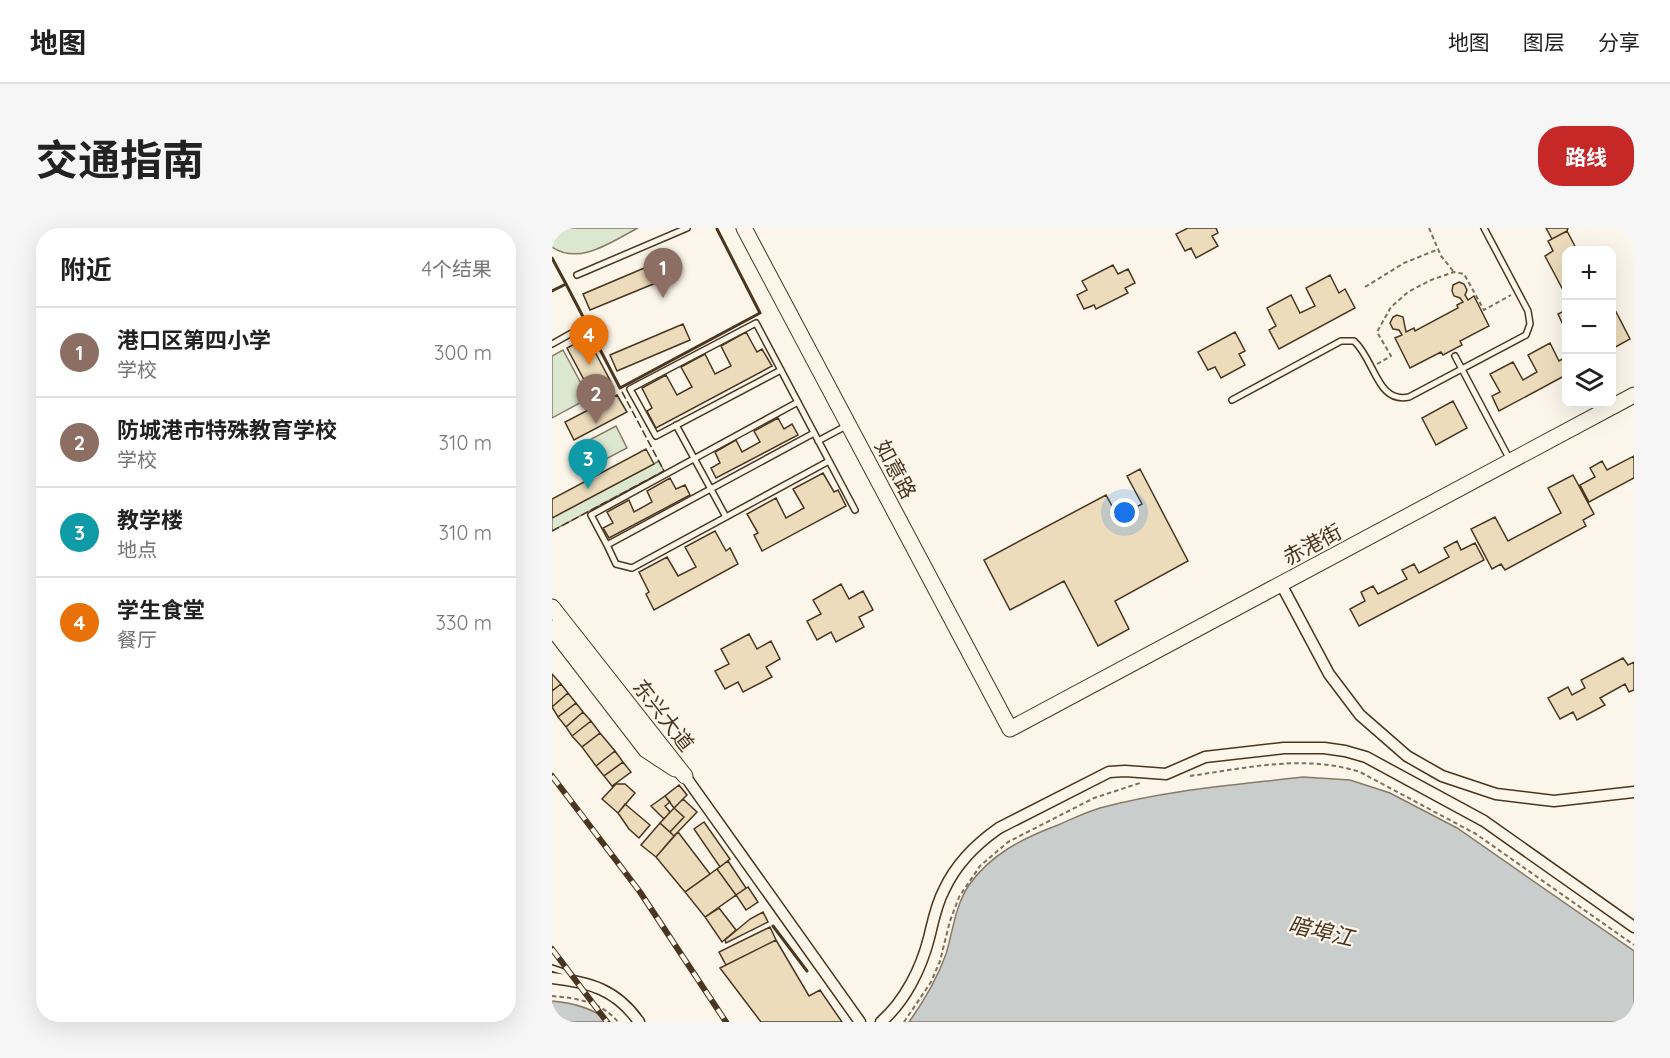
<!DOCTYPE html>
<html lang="zh">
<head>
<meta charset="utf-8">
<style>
	:root { --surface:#fff; --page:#f6f6f6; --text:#222; --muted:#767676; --line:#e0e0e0; --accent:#c62828 }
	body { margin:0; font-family:Quicksand,"Noto Sans SC",sans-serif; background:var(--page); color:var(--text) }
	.controls { position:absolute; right:18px; top:18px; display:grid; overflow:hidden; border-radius:12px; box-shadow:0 6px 24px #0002 }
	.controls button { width:54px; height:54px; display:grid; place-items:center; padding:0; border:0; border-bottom:2px solid var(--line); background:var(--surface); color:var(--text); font:30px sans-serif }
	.you { position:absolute; left:573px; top:285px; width:21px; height:21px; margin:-15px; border:4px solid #fff; border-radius:50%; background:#1a73e8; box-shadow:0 0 0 9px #1a73e833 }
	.badge { display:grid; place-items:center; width:39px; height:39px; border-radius:50%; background:var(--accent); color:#fff; font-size:20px; font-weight:700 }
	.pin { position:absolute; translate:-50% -50px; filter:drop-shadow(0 2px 3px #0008) }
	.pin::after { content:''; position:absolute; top:32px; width:21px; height:18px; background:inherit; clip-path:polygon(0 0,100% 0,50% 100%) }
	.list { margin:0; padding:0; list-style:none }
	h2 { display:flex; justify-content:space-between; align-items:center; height:78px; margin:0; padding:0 24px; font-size:26px }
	h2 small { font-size:20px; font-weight:400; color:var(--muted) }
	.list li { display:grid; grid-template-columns:39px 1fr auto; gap:18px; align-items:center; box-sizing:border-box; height:90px; padding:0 24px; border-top:2px solid var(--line) }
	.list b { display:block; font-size:22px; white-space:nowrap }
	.list p { margin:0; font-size:20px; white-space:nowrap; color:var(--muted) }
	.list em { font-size:20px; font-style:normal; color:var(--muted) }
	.icon { flex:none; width:33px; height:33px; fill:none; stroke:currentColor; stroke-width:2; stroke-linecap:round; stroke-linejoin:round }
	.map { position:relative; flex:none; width:1082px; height:794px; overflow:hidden; border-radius:24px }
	header { display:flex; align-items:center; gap:36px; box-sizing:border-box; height:84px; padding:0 30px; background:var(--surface); border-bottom:2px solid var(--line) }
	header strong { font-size:28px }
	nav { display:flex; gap:33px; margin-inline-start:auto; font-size:21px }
	.intro { display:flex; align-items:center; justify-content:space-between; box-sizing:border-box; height:144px; padding:0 36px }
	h1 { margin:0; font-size:42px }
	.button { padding:15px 27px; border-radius:24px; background:var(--accent); color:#fff; font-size:21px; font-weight:700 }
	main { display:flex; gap:36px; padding:0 36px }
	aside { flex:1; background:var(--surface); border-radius:24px; box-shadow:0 6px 24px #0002 }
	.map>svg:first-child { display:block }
</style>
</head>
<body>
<header>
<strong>地图</strong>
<nav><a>地图</a><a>图层</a><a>分享</a></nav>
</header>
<div class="intro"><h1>交通指南</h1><a class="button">路线</a></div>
<main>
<aside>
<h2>附近<small>4个结果</small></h2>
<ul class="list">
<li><span class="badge" style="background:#8d6e63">1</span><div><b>港口区第四小学</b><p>学校</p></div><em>300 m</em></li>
<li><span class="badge" style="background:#8d6e63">2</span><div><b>防城港市特殊教育学校</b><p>学校</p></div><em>310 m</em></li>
<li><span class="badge" style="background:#0f9aa8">3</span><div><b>教学楼</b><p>地点</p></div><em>310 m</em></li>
<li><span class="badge" style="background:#e8710a">4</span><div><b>学生食堂</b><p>餐厅</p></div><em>330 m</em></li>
</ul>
</aside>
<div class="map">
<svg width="1082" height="794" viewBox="0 0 1082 794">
	<rect width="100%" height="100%" fill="#fbf6e9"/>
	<!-- green -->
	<path fill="#dce7d0" stroke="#887966" stroke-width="1.5" d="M0,0H86C60,13 28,38 0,19Z
		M11,122L37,170L0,190V128Z
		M64,198L75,220L35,241L24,219Z
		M107,233L112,243L0,303V290Z"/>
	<!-- water -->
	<path fill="#c9cecd" stroke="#887966" stroke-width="1.5" d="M751,549L798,552L838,565L905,600L1082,723V794H357C372,773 385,751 394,726C401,703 403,678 417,657C439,626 471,610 506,597C520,591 534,584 548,580C614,562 683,557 751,549Z
		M0,773C22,775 41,780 58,794H0Z"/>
	<!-- building -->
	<path fill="#ecdcbc" stroke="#4a3520" stroke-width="1.5" d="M636,0H664L666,5L660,8L666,18L644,30L639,20L633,23L624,6Z
		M994,0H1016L1015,3L1000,11Z
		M1015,3L1025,22H1014V60L1011,62L993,28L1001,23L996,13Z
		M104,35L111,52L38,82L31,66Z
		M561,37L566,46L576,41L583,55L573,60L576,65L544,81L542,77L532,81L525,67L535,62L530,53Z
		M778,47L787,65L793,61L803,80L727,121L717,102L724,98L715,80L739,67L748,85L763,78L754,60Z
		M907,54L912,56L915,62L913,67L916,72L922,68L937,98L908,113L910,117L891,127L889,124L858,140L843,110L850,107L847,102L841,101L838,95L841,89L845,87L851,89L854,104L862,100L863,103L906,80L905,77L911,74L908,70L902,68L900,63L901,57Z
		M1060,76L1078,111L1060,121Z
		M1014,82V103L1006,86Z
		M131,96L138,112L65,143L58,127Z
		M194,104L205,124L210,121L220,138L104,200L95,183L100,180L90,160L114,147L125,167L140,159L129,139L153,126L163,146L179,138L169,118Z
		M683,104L693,123L687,126L693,137L669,150L663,139L656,142L646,124Z
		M35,109L59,154L39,165L15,120Z
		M998,115L1007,133L1012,130L1014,134V147L947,183L940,168L948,164L938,146L961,134L971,152L985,144L976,127Z
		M65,167L75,184L22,212L13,194Z
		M901,173L915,200L884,217L870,190Z
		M226,190L232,201L240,196L246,207L164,250L159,240L168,235L163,224L184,212L190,224L208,214L202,203Z
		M94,221L102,236L0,290V271Z
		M1082,228V250L1037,274L1028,257L1043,249L1038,240L1050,233L1055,242Z
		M588,241L636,333L563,373L577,401L546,418L512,353L458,382L432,332L554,267L566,289L590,276L575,248Z
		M271,245L282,264L286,262L294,278L210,323L202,307L206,305L195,286L224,270L234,290L252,280L241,261Z
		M1021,247L1042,286L1031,292L1034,298L953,342L949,336L940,341L919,301L943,289L956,313L1009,285L996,260Z
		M118,250L124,261L133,257L138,267L57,310L51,300L61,295L55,284L77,272L82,284L100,274L95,263Z
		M163,303L174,323L178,320L186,336L102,382L94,366L97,364L87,344L115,329L126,348L144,339L133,319Z
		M905,313L909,322L923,315L932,332L807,398L798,381L813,373L809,364L821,358L826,366L855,351L850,342L862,336L867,345L897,329L892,320Z
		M289,356L297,371L311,363L321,382L307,389L312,399L284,414L279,404L265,412L255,393L269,386L261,372Z
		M197,406L205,421L219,413L228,431L214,439L220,449L191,464L186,454L173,461L163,443L177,436L169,421Z
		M1071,430L1076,437L1082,434V462L1077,464L1073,456L1048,470L1053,477L1025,492L1021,484L1008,491L996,470L1016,459L1020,467L1033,460L1029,452Z
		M0,446L9,456L0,463Z
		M9,456L16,465L0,479V463Z
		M16,465L24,475L6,489L0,479Z
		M24,475L31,484L14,499L6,489Z
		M31,484L39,493L20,508L14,499Z
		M39,493L48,505L30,519L20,508Z
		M48,505L63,523L44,538L30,519Z
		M63,523L71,534L52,548L44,538Z
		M71,534L79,544L60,558L52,548Z
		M64,556H73L83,565L66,585L50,571Z
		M127,557L135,567L122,580L113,568Z
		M113,568L118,574L113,578L118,584L112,591L99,578Z
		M131,571L145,584L122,608L118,604L132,589L122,580Z
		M73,576L98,597L87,610L77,601L66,585Z
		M122,580L132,589L118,604L108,595Z
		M152,594L178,631L168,639L142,601Z
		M108,595L122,608L104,629L89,617Z
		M126,604L158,646L133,664L104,629Z
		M176,633L194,660L184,667L165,641Z
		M165,641L184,667L153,689L133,664Z
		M196,659L206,674L194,682L184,667Z
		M167,680L184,702L170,714L153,689Z
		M211,684L216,694L174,715L173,712L198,691Z
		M218,699L224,712L174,737L167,724Z
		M224,712L257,768L268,762L290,794H209L168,740Z"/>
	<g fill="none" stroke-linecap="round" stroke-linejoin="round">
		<defs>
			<path id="lane" d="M25,47L135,0
				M0,116L25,102
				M903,128L958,232
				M229,142L104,208L78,161L204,95L303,282
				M680,172L789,113H802C823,132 825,176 857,169L974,107L978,96L976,83L932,0
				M124,197L174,289
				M262,205L55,317L64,336L80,340L277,233
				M266,213L294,198
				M55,317L39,287L246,174
				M0,740L12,744L17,751"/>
			<path id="street" d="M729,356L777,446L808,487L855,528L890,548L944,566L1002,573L1082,564
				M133,548L308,794
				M0,750C38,754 65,762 87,794
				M329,794C353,773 369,741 377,710C381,694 384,677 392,662C404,636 424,616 447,600L557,544L573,543L614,546L653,529L732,520H772L793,523L814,529L932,593L1082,699"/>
			<path id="secondary" d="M192,0L458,501L1082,167
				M0,379L133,548
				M0,400L94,522L123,541"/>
		</defs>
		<!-- lane casing -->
		<use href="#lane" stroke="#4a3520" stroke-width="8"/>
		<!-- street casing -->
		<use href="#street" stroke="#4a3520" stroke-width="13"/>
		<!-- secondary casing -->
		<use href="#secondary" stroke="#4a3520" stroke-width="17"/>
		<!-- path -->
		<path stroke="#7f6f5c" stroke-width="2" stroke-dasharray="4.5 3" stroke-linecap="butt" d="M877,0L889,28L902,44
			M813,59L852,35L887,21
			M825,136L839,128L825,104L839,79L856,64L879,52L902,44L912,46L932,82L959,67
			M638,548C694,540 753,526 808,544L924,606L1082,717
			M0,768C24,770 50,774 66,794
			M352,794L379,754L388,733L398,693L407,669L428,638L456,614L542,570L588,555"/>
		<!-- lane -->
		<use href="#lane" stroke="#fbf6e9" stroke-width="5"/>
		<!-- street -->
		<use href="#street" stroke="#fbf6e9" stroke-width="10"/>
		<!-- secondary -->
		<use href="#secondary" stroke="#fbf6e9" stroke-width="15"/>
		<defs>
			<path id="rail" d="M0,548L88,664L174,794
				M0,721L55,794"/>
		</defs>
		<!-- rail casing -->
		<use href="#rail" stroke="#4a3520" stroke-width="6"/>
		<!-- rail -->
		<use href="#rail" stroke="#fbf6e9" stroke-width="4" stroke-dasharray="11" stroke-linecap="butt"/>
		<!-- fence -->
		<path stroke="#4a3520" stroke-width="1.5" stroke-dasharray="8 3" stroke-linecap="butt" d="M0,303L112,243L68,160"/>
		<!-- wall -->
		<path stroke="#4a3520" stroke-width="3" d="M0,30L14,56
			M0,63L14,56L68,160L208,85L165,1
			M221,698L255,743"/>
	</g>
	<g text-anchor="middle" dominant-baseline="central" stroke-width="4.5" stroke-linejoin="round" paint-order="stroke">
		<!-- street labels -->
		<g font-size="21" fill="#4a3520" stroke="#fbf6e9">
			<text transform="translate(344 241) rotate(62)">如意路</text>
			<text transform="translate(760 316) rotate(-28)">赤港街</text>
			<text transform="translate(112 487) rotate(52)">东兴大道</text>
		</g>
		<!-- water labels -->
		<g font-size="22" font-style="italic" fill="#4a3520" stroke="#fbf6e9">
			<text transform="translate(769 703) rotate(13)">暗埠江</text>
		</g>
	</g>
</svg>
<div class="controls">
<button>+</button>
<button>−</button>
<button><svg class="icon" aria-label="layers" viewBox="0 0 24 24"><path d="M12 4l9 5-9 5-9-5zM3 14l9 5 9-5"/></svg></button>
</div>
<div class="you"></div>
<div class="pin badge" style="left:111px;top:70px;background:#8d6e63">1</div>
<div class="pin badge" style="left:44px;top:196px;background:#8d6e63">2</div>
<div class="pin badge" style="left:36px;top:261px;background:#0f9aa8">3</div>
<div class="pin badge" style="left:37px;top:137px;background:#e8710a">4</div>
</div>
</main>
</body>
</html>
